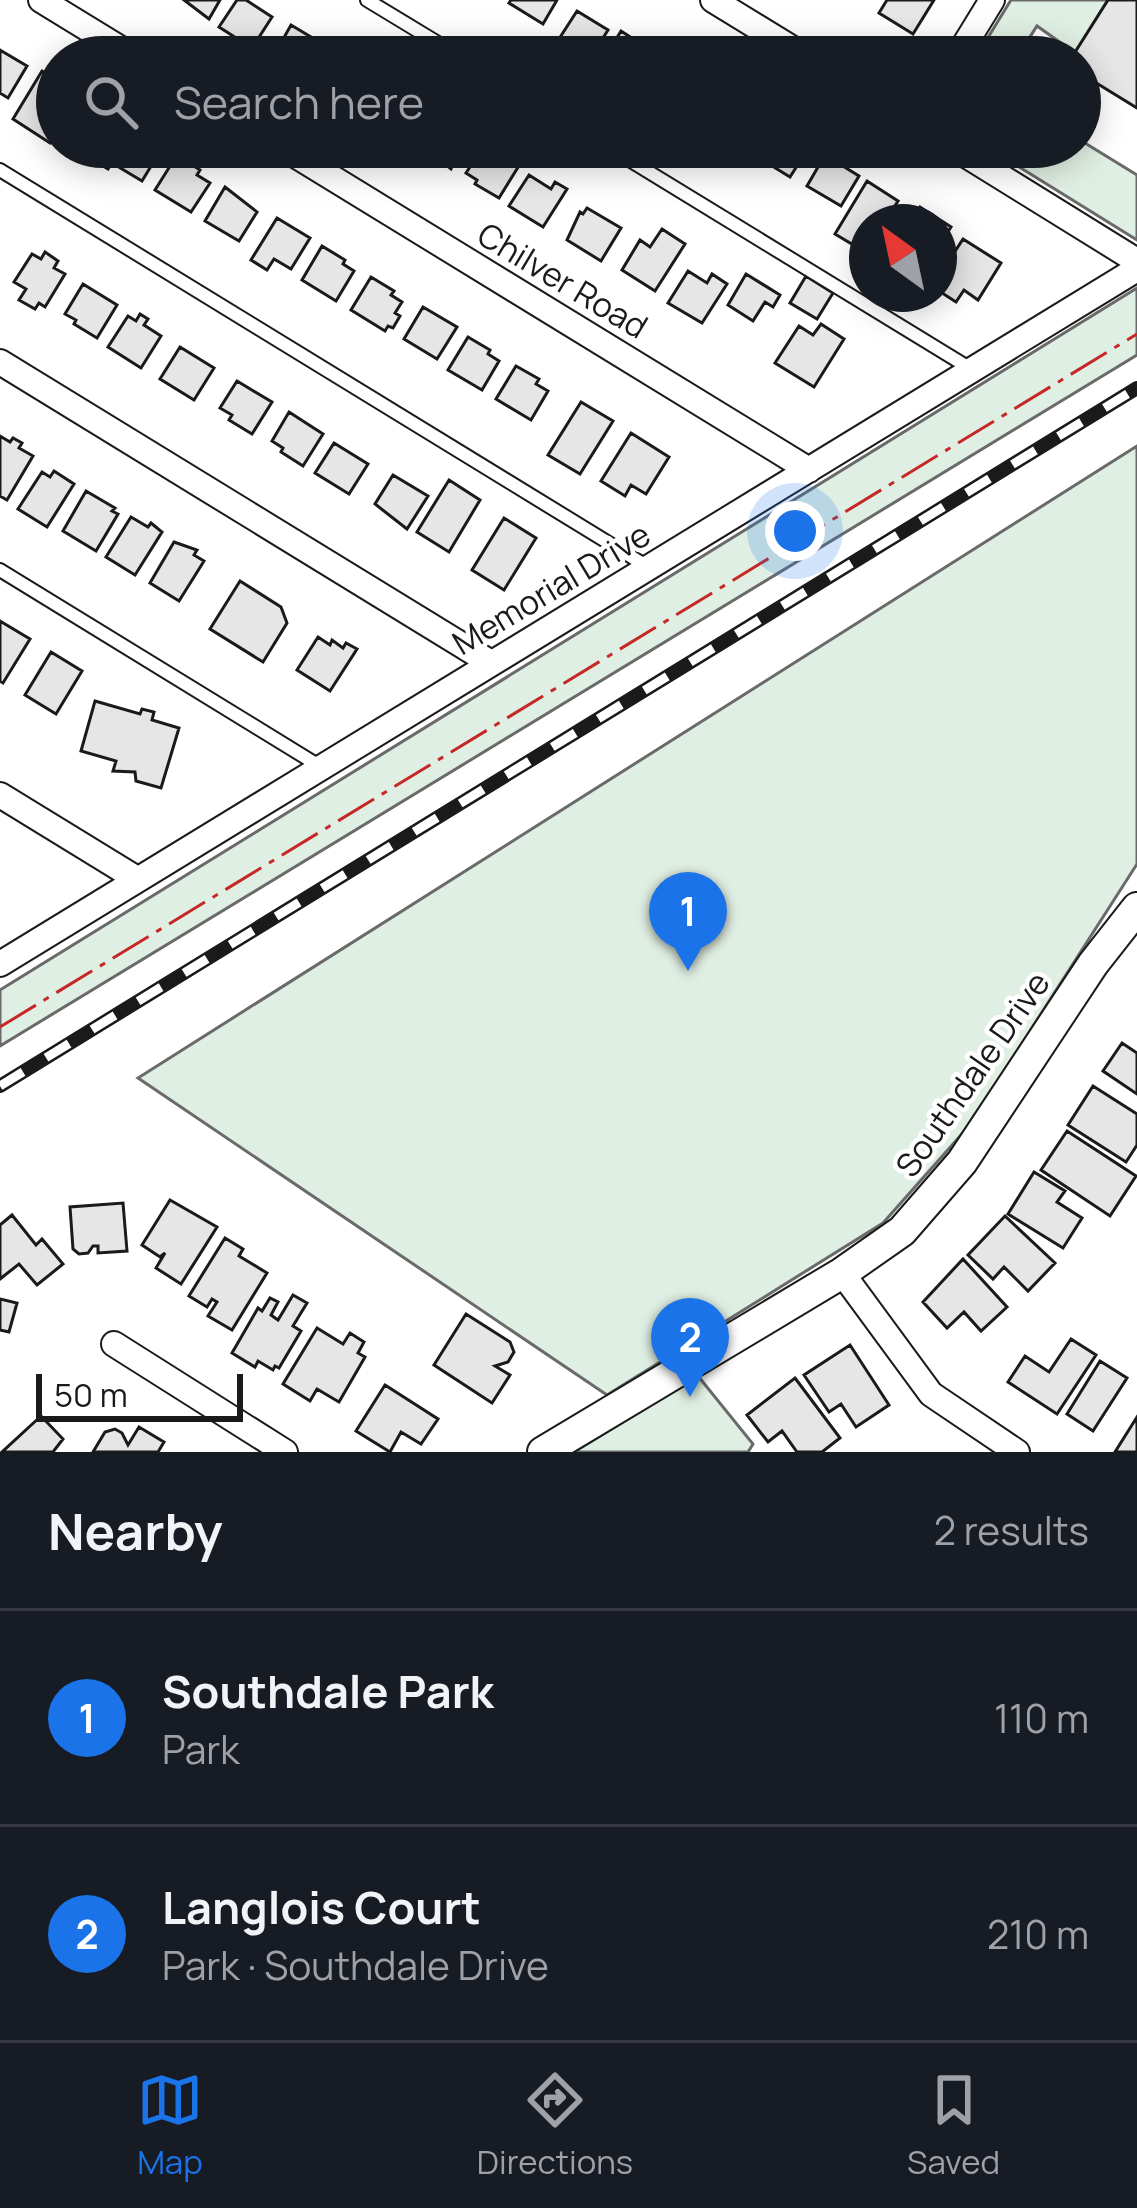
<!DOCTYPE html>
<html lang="en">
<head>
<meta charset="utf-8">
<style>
	:root { --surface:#171b24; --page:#242831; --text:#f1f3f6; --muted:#9ea1a6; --line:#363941; --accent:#1a73e8 }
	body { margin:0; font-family:Manrope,sans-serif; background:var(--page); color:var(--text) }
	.compass { position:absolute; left:849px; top:204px; width:108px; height:108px; border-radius:50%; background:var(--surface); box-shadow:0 6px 30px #0003; rotate:327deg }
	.scale { position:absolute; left:36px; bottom:30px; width:207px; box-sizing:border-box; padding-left:12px; border:6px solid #1a1a1a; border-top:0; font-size:33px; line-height:42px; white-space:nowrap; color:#1a1a1a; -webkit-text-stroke:9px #fff; paint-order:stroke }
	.you { position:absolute; left:795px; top:531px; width:42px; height:42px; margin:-30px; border:9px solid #fff; border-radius:50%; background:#1a73e8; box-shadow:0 0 0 18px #1a73e833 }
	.badge { display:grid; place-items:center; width:78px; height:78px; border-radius:50%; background:var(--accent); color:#fff; font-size:39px; font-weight:700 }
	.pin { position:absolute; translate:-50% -99px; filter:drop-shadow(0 3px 6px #0008) }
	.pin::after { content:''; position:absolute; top:63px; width:42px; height:36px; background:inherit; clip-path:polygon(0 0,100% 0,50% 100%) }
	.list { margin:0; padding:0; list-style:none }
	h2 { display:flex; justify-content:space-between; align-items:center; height:156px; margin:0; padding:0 48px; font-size:51px }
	h2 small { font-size:39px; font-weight:400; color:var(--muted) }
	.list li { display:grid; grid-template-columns:78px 1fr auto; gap:36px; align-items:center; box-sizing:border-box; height:216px; padding:0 48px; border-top:3px solid var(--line) }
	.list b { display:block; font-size:45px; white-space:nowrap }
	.list p { margin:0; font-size:39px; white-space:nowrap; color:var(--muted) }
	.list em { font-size:39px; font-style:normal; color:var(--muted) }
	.icon { flex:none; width:66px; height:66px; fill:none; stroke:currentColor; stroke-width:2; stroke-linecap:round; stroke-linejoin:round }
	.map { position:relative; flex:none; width:1137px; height:1452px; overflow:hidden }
	.search { position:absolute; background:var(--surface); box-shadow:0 6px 30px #0003; left:36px; right:36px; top:36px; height:132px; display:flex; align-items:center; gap:30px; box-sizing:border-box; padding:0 42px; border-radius:66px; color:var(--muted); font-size:45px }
	.sheet { height:588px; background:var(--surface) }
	nav { display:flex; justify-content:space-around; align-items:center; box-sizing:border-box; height:168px; border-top:3px solid var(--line); background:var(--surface); font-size:33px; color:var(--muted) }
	nav a { display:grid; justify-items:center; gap:6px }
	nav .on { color:var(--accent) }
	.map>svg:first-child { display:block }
</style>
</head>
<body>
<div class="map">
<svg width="1137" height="1452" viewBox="0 0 1137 1452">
	<rect width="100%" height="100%" fill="#fff"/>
	<!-- green -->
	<path fill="#e0efe3" stroke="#6a6a6a" stroke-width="3" d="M1011,0H1108L1075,53L1037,26L1017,57H976Z
		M1080,140L1137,175V240L987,147H1080Z
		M1137,288V355L0,1046V990Z
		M1137,446V864L969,1126L883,1223L607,1395L138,1078Z
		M698,1376L753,1444L748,1452H574Z"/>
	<!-- building -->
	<path fill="#e6e6e6" stroke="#1a1a1a" stroke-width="3" d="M184,0H220L209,19Z
		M237,0H246L272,17L252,48L219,27Z
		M511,0H557L543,24L509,3Z
		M887,0H934L913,34L879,13Z
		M1108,0H1137V108L1080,73V57H1072Z
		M577,11L608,30L591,57H581L557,42Z
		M291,25L326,46L319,57H273Z
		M621,31L647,48L645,51L653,57H605Z
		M0,50L27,66L8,98L0,93Z
		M42,71L57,81V132L50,143L13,119Z
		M94,147H160L162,148L142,181L112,163L108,169L88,157Z
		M423,147H461L451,169Z
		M483,147H492L520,164L499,198L475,184L477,180L466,173Z
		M766,147H809L790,177L759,158Z
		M177,155L200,170L197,175L210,183L191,212L155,190Z
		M825,155L859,176L841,206L807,186Z
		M529,175L551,189L555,182L567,189L543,227L509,206Z
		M867,181L898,201L885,222H867V253L835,234Z
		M225,187L257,212L239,241L205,221Z
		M920,207L951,227L939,246V222H911Z
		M587,208L621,228L601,261L567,240L580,212L583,214Z
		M277,218L310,238L291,269L274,259L267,270L251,260Z
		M662,229L685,244L655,291L622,270L640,240L650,247Z
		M963,239L1001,263L978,300L964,290L956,302L939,291V276Z
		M322,246L345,260L343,264L354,271L336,301L302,280Z
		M45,252L58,261L54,268L65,274L45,307L39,303L35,309L19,300L26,289L14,282L32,254L41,259Z
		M688,271L707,283L712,274L727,284L702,323L668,303Z
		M746,274L780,295L773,307L765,302L753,321L728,305Z
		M806,276L833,293L817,319L790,303Z
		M371,277L394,291L391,295L402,302L395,313L400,316L393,328L388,326L385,331L351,310Z
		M83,284L117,305L97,338L74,324L76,320L65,314Z
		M423,307L457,327L437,359L404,339Z
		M140,314L148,319L144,325L161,336L141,368L108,347L128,316L136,321Z
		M821,324L844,339L814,387L775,363L799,326L813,335Z
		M468,337L490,350L488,354L499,361L482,390L448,370Z
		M180,347L214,368L194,400L160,379Z
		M516,366L539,379L536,384L548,391L531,420L496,399Z
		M237,381L272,402L252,434L229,420L232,415L220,408Z
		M581,402L613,421L580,474L548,455Z
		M289,412L323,434L303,466L281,452L283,448L272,441Z
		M631,433L669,457L646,494L631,485L625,496L601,481Z
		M0,436L10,442L13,438L22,443L19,448L33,456L7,500L0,496Z
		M334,443L368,464L349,494L315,473Z
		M54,471L74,484L47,527L18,509L42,472L50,477Z
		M393,475L428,496L407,529L375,504Z
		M449,480L480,500L449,552L417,532Z
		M86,491L115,508L112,511L118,514L96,551L63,531Z
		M131,517L148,527L151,523L162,532L135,575L106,557Z
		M504,518L536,538L504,590L472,570Z
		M174,542L197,550L194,555L204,561L179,601L150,583Z
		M240,581L281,607L287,623L263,662L210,629Z
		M0,621L30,639L3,683L0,681Z
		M318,637L330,645L332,640L343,648L346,643L357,649L330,691L297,670Z
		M51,652L82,671L56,714L25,695Z
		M95,701L140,714L142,709L154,712L152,720L179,728L161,788L136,781L135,772L113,771L116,761L81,751Z
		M1122,1043L1137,1053V1094L1103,1071Z
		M1093,1086L1137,1114V1145L1126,1162L1068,1125Z
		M1067,1131L1136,1176L1110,1216L1041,1170Z
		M1034,1172L1065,1191L1057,1202L1082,1218L1063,1248L1008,1214Z
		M170,1200L217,1227L181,1284L156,1268L165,1253L160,1257L142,1245Z
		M123,1203L127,1251L98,1253V1246H93L88,1253L79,1254L73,1249L70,1207Z
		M12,1215L36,1245L42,1239L63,1264L37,1285L19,1264L0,1279V1225Z
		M1005,1216L1055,1263L1028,1291L1004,1267L993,1279L968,1255Z
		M225,1238L243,1249L239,1256L267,1273L232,1330L208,1316L217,1302L212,1299L207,1307L189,1296Z
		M963,1259L1007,1307L981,1331L964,1312L947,1328L923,1302Z
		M293,1295L307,1303L293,1326L301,1331L279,1368L275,1366L273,1370L258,1361L255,1367L232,1353L258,1308L262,1311L270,1298L278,1302L271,1315L278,1320Z
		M0,1299L17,1303L9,1332L0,1330Z
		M466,1314L510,1342L514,1352L508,1362L495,1366L510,1375L492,1403L434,1365Z
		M317,1328L343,1344L350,1333L364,1342L358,1353L365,1357L339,1402L317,1389L310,1401L283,1384Z
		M1071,1339L1096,1355L1057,1414L1008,1382L1025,1356L1049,1372Z
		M850,1345L889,1405L856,1427L841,1404L829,1412L804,1375Z
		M1100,1361L1127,1378L1093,1431L1067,1414Z
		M795,1378L840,1438L822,1452H797L782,1431L768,1442L747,1415Z
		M385,1385L438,1419L421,1444L401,1432L390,1452L356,1431Z
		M41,1416L63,1439L53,1452H2Z
		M1137,1417V1452H1115Z
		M139,1427L164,1442L158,1452H93L105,1432L115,1429L122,1433L128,1445Z"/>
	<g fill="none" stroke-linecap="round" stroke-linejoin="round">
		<defs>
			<path id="service" d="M367,0L461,57
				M608,147L971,369
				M0,170L648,567
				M0,570L321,767"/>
			<path id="minor" d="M41,0L134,57
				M713,0L806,57
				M957,57L992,0
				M282,147L809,470
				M953,147L1137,261
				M0,362L491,663
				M0,795L137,879
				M0,964L1137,269
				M842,1273L931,1394L1017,1452
				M114,1344L285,1452"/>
			<path id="tertiary" d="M543,1452L842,1273L902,1231L962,1162L1093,964L1137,908"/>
		</defs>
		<!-- service casing -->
		<use href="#service" stroke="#1a1a1a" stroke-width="16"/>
		<!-- minor casing -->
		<use href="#minor" stroke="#1a1a1a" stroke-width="28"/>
		<!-- tertiary casing -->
		<use href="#tertiary" stroke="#1a1a1a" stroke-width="34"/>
		<!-- service -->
		<use href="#service" stroke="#fff" stroke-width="12"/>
		<!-- minor -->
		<use href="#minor" stroke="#fff" stroke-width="24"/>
		<!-- tertiary -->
		<use href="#tertiary" stroke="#fff" stroke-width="30"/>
		<defs>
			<path id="rail" d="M0,1086L1137,388"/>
		</defs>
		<!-- rail casing -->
		<use href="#rail" stroke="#1a1a1a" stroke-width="14"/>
		<!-- rail -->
		<use href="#rail" stroke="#fff" stroke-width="9" stroke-dasharray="27" stroke-linecap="butt"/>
		<!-- power -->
		<path stroke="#c62828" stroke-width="3" stroke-dasharray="42 9 6 9" stroke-linecap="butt" d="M0,1027L1137,334"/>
	</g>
	<g text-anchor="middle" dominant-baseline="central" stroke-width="9" stroke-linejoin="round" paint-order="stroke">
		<!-- street labels -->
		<g font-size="33" fill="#1a1a1a" stroke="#fff">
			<text transform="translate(563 280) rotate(31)">Chilver Road</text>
			<text transform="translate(551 588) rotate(-31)">Memorial Drive</text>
			<text transform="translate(972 1074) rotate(-55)">Southdale Drive</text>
		</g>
	</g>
</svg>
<svg class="compass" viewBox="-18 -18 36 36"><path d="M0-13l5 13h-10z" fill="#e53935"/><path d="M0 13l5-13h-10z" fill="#9ea1a6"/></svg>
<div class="scale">50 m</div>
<div class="you"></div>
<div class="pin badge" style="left:688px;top:971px">1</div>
<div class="pin badge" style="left:690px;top:1397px">2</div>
<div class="search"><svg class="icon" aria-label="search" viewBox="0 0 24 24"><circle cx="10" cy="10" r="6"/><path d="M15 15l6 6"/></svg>Search here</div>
</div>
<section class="sheet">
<h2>Nearby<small>2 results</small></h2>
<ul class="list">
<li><span class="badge">1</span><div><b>Southdale Park</b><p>Park</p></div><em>110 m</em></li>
<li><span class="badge">2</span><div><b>Langlois Court</b><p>Park · Southdale Drive</p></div><em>210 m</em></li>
</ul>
</section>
<nav>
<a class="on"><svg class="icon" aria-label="map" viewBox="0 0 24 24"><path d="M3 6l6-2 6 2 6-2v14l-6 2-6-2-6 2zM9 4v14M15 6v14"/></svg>Map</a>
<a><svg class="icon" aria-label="directions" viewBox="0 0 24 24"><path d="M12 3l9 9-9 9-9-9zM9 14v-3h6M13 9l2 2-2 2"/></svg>Directions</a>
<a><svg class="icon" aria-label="saved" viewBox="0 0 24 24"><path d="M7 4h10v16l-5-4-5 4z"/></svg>Saved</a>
</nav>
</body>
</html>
